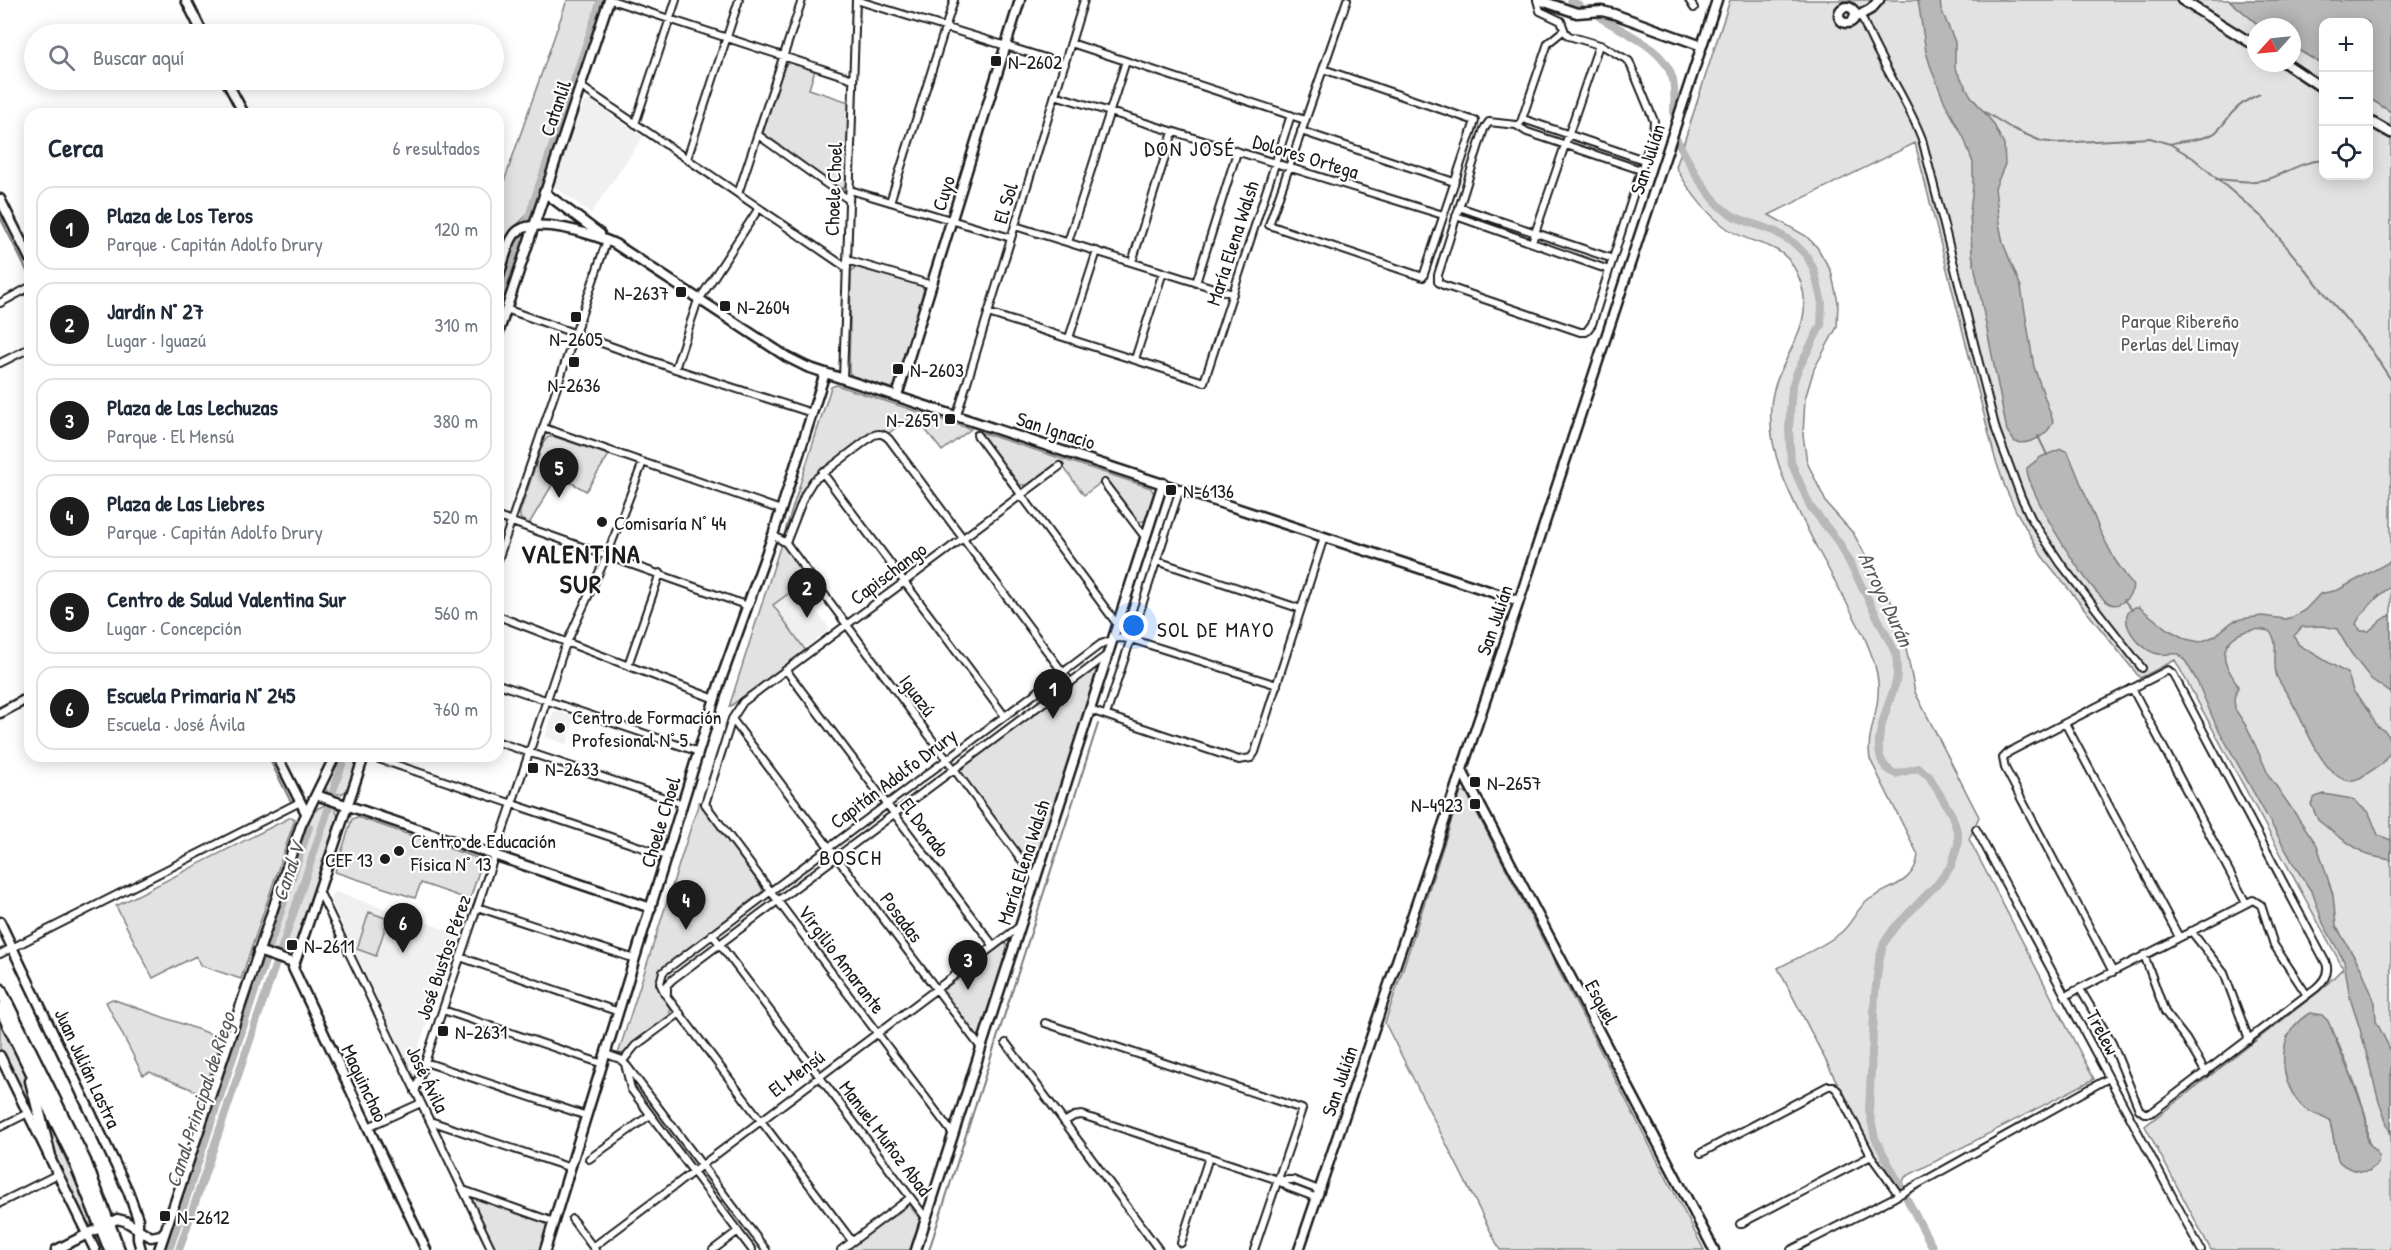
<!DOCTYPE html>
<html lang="es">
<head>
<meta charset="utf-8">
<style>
	:root { --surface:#fff; --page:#f2f2f3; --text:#1f2937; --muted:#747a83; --line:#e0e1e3; --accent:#1c1c1c }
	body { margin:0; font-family:"Patrick Hand",sans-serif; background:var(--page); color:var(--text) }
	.controls { position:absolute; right:18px; top:18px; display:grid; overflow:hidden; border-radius:12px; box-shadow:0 3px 15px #0003 }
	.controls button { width:54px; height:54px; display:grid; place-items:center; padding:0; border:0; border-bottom:2px solid var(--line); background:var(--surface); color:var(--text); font:30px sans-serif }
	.compass { position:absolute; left:2247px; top:18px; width:54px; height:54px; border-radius:50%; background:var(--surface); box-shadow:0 3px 15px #0003; rotate:243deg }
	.you { position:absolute; left:1134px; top:626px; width:21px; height:21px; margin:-15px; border:4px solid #fff; border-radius:50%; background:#1a73e8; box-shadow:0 0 0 9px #1a73e833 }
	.badge { display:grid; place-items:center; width:39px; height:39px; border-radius:50%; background:var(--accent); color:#fff; font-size:20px; font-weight:700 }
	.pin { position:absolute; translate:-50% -50px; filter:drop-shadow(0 2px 3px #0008) }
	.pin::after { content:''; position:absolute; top:32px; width:21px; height:18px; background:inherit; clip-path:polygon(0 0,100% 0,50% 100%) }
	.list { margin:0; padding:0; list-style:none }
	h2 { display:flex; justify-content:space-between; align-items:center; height:78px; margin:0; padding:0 24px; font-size:26px }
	h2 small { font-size:20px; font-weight:400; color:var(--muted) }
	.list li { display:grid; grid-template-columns:39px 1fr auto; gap:18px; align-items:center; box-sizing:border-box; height:84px; margin:0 12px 12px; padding:0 12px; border:2px solid var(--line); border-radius:18px }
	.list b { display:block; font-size:22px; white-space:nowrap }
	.list p { margin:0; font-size:20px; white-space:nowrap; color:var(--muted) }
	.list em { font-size:20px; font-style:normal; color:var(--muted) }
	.icon { flex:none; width:33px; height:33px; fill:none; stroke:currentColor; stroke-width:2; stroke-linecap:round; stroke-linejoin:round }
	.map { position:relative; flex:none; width:2391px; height:1250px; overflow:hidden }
	.search { position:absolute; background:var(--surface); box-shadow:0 3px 15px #0003; left:24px; top:24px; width:480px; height:66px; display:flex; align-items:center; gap:15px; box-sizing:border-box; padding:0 21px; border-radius:33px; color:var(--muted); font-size:22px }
	.panel { position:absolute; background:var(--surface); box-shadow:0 3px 15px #0003; left:24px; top:108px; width:480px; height:654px; border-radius:18px }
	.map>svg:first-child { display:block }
</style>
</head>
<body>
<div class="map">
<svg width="2391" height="1250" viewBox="0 0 2391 1250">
	<rect width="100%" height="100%" fill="#fff"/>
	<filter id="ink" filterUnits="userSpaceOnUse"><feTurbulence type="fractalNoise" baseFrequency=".0167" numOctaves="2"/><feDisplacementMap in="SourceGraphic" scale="12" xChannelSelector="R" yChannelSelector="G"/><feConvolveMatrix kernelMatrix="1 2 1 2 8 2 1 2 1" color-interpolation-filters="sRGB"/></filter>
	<g filter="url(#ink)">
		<!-- built -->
		<path fill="#f0f0f0" d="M590,100L643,137L591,213L556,188L554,183L584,102Z
			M802,583L815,600L810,603L830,629L805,648L773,605Z
			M557,711L575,718L567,744L545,737L553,713Z
			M336,892L453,932L456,937L413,1064L409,1065L331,902V896Z"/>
		<!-- green -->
		<path fill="#e2e2e2" stroke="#7f7f7f" stroke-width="1.5" fill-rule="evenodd" d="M567,0H598L526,216L509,233L498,262V199Z
			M1730,0H2229L2261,27H2256V63H2292V46L2323,65L2324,176H2368L2369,98L2391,112V1250H2211L2145,1126L2320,991L2343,968L2175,660L2140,678L2042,556L2016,511L2005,487L1995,458L1915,143L1769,215L1806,236L1817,247L1831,271L1838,302L1837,327L1814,369L1805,399L1803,435L1807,462L1827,504L1853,533L1888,595L1901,624L1915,692L1979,817L1969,839L2094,1079L1905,1177L1901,1187L1874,1154L1778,968C1798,957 1821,948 1839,934C1851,926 1855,911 1866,902C1886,886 1915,885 1918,855L1870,759C1866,736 1877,718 1878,695C1880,674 1872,655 1864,636C1849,607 1833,577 1817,548C1795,504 1767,458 1771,407C1773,363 1817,330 1801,283C1786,238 1759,250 1728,229C1705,213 1689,191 1676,167ZM2305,1016L2332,1028C2343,1057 2359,1087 2366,1118C2369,1132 2363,1142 2377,1151L2359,1171L2338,1160L2330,1121L2305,1109L2293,1092L2288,1082L2287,1037Z
			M788,62L815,70L809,89L849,102L846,184L844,188H839L763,133L784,67Z
			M518,236H524L525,240L498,325V287L514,241Z
			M855,267L920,285L925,290L895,385L891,388L853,377L849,372L851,272Z
			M836,385L971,429L942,451L914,415L889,433L882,430L872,432L810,479C800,494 784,534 789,552C792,562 801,571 807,580L773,605L806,651L729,707L831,387Z
			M980,432L1151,488L1155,496L1147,520L1139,522L1106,479L1084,495L1059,461L1027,485H1020Z
			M548,437H555L609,455L586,491L558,475L529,524L520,518V512L543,443Z
			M1095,667L1097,673L1038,857L1030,863L1025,859L962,776L960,770Z
			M338,756H360L348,790L341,794L328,793L325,787Z
			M1461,792H1466L1704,1250H1500L1385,1023Z
			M699,802L760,884L763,891L661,970L656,983L670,1009V1016L624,1053L618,1054Z
			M328,804L334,807L338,816L293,950L285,954L267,948L265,944L307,820L318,808Z
			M291,817L295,819L241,979L202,966L196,956L153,978L116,906Z
			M357,817L480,859L482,862L471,896L467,899L421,883L415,898L335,872L352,819Z
			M369,912L388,919L376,956L357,949Z
			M1005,943L1008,947L980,1034L976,1037L942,991Z
			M112,999L222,1038L203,1094L150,1072L143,1075L106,1002Z
			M0,1021L23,1068L43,1136L0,1048Z
			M44,1112L93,1219L91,1224L86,1222L53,1156Z
			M473,1197L545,1221L548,1229L542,1250H493L470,1200Z
			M909,1205L920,1219L911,1250H847Z"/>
		<!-- water -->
		<path fill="#b8b8b8" stroke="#7a7a7a" stroke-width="1.5" d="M1918,0H1940L1941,9L1955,42V68L1971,96L1993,123L2004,145L2005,164L1995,188L1999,223L2003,243L2021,287L2034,367L2053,421C2048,436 2030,445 2015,442L2007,431L1972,254L1970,212L1973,186V163L1964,138L1945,103L1932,71L1926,52Z
			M2229,0H2391V112L2369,98L2368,22H2324L2323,65L2292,46V27H2261Z
			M2061,449L2068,452L2100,531L2115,560L2133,586C2132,593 2129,597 2124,601C2120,604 2115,606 2111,604C2092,599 2025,488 2027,468L2041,457Z
			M2391,561V587C2382,591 2359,615 2356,624L2361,631H2369L2381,620L2391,615V693L2371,679L2351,653L2337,629L2323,626L2302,627L2294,636L2299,645L2348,674L2353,691L2369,710L2377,726L2386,732L2391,743L2390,753L2382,764L2360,778L2350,781C2323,778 2306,726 2294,706C2289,696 2282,687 2277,677C2271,661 2281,642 2269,631C2250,625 2221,636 2225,661C2227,670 2235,678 2238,687L2234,698L2235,709L2248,729L2269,776L2317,845L2333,895L2336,926L2362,970L2375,1003L2376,1021L2391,1051V1135L2379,1102L2360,1029L2350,998L2344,961L2323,923L2313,894L2293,863L2215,723L2197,681L2186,662L2179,654C2172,653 2166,655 2159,654C2143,652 2121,628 2128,612L2135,607H2139L2167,629L2186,639L2200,642L2215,636L2232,622L2241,619L2262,616L2285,619L2293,617L2305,610L2320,594L2338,590Z
			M2324,794L2352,799L2369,813L2378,835L2391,840V860L2367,855L2339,837L2318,820L2311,804L2315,797Z
			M2311,1013L2322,1015L2328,1021L2363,1107L2366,1121L2367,1141L2379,1156L2378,1163L2369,1171C2359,1173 2344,1168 2338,1160L2330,1121C2323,1114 2313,1115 2305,1109C2277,1084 2274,1030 2311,1013Z"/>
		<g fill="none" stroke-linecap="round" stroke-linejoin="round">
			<!-- stream -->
			<path stroke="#7a7a7a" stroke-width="2" d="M1985,112L2011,128L2041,141L2057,143L2150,138L2170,144L2193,158L2263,218L2372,351L2391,380
				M2170,144C2184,140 2200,141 2213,134C2221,129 2226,120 2232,113C2240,104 2250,98 2260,94
				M2216,179C2236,181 2255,184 2274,177C2291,170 2304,161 2324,160
				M0,217L30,277
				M2038,436L2047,455
				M2124,600L2132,610
				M268,756L290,800
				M929,1250L1098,724"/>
			<!-- canal -->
			<path stroke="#b8b8b8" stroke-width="8" d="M1571,0L1581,7
				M1601,18C1625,33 1664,48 1672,77C1676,89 1674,102 1674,115
				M1677,140L1697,177L1719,206L1735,217L1776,232L1795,244L1807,256L1814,270L1822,303L1821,325L1797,372L1792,387L1789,428L1791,462L1810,506L1840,544L1896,654C1897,663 1898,673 1896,682C1889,707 1861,759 1896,774L1918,768L1929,776L1952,815L1958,834V845L1951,866L1939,882L1894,928L1884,943L1879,960L1875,994L1869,1110L1875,1138L1901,1187
				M527,223L601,0
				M498,307L522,235
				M332,794L345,756
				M269,947L309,827
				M281,950L330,804
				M1907,1199L1934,1250
				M169,1250L265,961
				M179,1250L275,966"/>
			<defs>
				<path id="street" d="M611,0L853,79
					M856,0L1065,64
					M1537,0L1540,11L1561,21L1565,32L1569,36L1603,46L1629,61L1654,121L1653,133L1592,324L1586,332H1580L1443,285L1438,282V275L1484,129L1489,122L1516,125L1527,132L1641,170
					M1689,0L1694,8
					M1861,15C1877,59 1906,96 1922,139L1996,430L2021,497L2032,520L2061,564L2142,668
					M1071,43L1305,120
					M1323,69L1475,121L1423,277L1269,225C1295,150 1321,75 1347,0
					M580,86L847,268
					M1055,95L1443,215
					M1523,119L1644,160
					M1521,122L1548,43L1564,30
					M635,124L676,0
					M1301,131L1454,182
					M758,135L849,200
					M687,159L739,0
					M850,190L1011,238
					M738,194L802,0
					M890,202L954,0
					M1459,207L1613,259
					M1456,216L1609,270
					M1015,226L1233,294
					M1068,242L1126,61
					M1532,242L1599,45
					M847,260L932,285
					M1132,262L1173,132
					M1196,283L1237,152
					M0,303L30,287
					M506,309L675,369L812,413
					M988,313L1204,382L1291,115
					M1069,338L1097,251
					M1135,359L1163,272
					M0,363L30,348
					M675,369L697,303L759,208
					M843,379L856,0
					M957,415L1084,0
					M544,428L781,510
					M977,435L1117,624
					M822,472L1004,715
					M1104,483L1145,537
					M498,517L748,606
					M773,535L786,543L1035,878
					M786,543L805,494L813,481L872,436C879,432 884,434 889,439L1070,682
					M498,560L607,240
					M1157,561L1301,609
					M498,616L715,699
					M628,665L660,573
					M786,670L993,945
					M498,684L699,752
					M2132,688L2246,903
					M1090,710L1239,760L1251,758L1255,752L1324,537
					M1106,715L1180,489
					M732,719L981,1048
					M2065,723L2179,937
					M498,742L683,804
					M370,756L667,856
					M1976,829L2201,1250
					M319,891L492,1250
					M477,907L635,959
					M2191,931L2224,973L2249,1040
					M712,934L926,1218
					M0,954L300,802
					M2144,955L2165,1012L2186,1039L2206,1073
					M460,957L619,1012
					M2080,989L2112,1043L2139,1109L2144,1113H2151L2316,988C2324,981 2330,973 2326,963L2173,674L2168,670L2009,752L2003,758L2005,768L2113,972
					M667,993V985L673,979L1107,655
					M2065,996L2253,900L2261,905L2274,945L2307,995
					M443,1010L603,1064
					M1045,1023L1302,1109L1254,1250
					M1006,1043L1159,1250
					M606,1054L620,1059L627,1066L766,1250
					M623,1061L635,1046L680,1013
					M425,1062L587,1116
					M625,1064L631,1089L752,1250
					M415,1092L564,649L607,555L643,462
					M430,1121L571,1168
					M1064,1122L1074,1116L1082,1115L1278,1180L1288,1187L1317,1198
					M0,1127L28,1113
					M368,1127L421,1103
					M953,1134L705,804L732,719L743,702L1060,466
					M1701,1153L1828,1086H1833L1838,1091L1871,1156L1899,1195
					M589,1159L650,1115
					M1279,1180H1293L1319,1190
					M463,1190L554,1222
					M0,1203L58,1174
					M572,1219L595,1250
					M1740,1224L1871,1156
					M852,1241L665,994L660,983L663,972L1101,644L1118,638L1131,639L1277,685
					M1181,1243L1209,1157
					M593,1247L1019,927
					M713,1250L738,1231
					M841,1250L910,1198
					M1791,1250L1895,1197L2109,1078"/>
				<path id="secondary" d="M186,0L203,34
					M1539,0L1577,13L1602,11L1614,14L1702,46
					M2182,0L2256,46
					M1839 15a8 8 0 1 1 16 0a8 8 0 1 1-16 0Z
					M1854,18L1871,9L1879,0
					M2285,63L2324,89
					M226,80L244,114
					M2368,120L2391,133
					M544,192L600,234
					M0,199L30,259
					M498,279C503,265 506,246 514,235C529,213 597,235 615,244L787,357L807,367L1519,601
					M498,334L609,0
					M897,396L1020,0
					M0,713L30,697
					M277,756L306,813
					M364,756L293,968L426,1250
					M1461,769L1714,1250
					M316,795L651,908
					M0,922L128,1191L138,1219V1239L141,1250
					M258,951L293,963
					M0,1056L95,1250
					M56,1250L117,1219L125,1221L151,1237L161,1235L165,1231
					M159,1250L301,825L335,756
					M545,1250L719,685L773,535L825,373
					M916,1250L1163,483
					M1299,1250L1519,601L1717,0"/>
				<path id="highway" d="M0,989L85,1161L119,1250
					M0,1008L72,1155L110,1250
					M31,1081L50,1156"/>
			</defs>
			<!-- street casing -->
			<use href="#street" stroke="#1c1c1c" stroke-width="10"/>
			<!-- secondary casing -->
			<use href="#secondary" stroke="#1c1c1c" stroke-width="13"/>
			<!-- highway casing -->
			<use href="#highway" stroke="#1c1c1c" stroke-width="15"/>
			<!-- street -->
			<use href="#street" stroke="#fff" stroke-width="6"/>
			<!-- secondary -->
			<use href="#secondary" stroke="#fff" stroke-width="8"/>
			<!-- highway -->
			<use href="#highway" stroke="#fff" stroke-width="10"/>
		</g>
	</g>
	<!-- markers -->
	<g fill="#1c1c1c" stroke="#fff" stroke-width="2">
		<rect x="990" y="55" width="12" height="12" rx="3"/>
		<rect x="675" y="286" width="12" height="12" rx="3"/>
		<rect x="719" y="300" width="12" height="12" rx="3"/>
		<rect x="570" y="311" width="12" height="12" rx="3"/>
		<rect x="568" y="356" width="12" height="12" rx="3"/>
		<rect x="892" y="363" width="12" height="12" rx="3"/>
		<rect x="944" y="413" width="12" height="12" rx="3"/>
		<rect x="1165" y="484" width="12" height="12" rx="3"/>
		<circle cx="602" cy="522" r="6"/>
		<circle cx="560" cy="728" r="6"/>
		<rect x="527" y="762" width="12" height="12" rx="3"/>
		<rect x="1469" y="776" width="12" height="12" rx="3"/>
		<rect x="1469" y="798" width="12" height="12" rx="3"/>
		<circle cx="399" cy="851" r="6"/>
		<circle cx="385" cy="859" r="6"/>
		<rect x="286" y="939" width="12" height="12" rx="3"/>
		<rect x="437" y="1025" width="12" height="12" rx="3"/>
		<rect x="159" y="1210" width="12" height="12" rx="3"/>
	</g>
	<g text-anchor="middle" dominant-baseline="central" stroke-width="4.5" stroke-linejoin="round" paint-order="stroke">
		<!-- poi labels -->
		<g font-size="20" fill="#1c1c1c" stroke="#fff" text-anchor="start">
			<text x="1008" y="61">N-2602</text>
			<text x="669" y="292" text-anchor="end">N-2637</text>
			<text x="737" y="306">N-2604</text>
			<text x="576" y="338" text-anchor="middle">N-2605</text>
			<text x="910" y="369">N-2603</text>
			<text x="574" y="384" text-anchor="middle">N-2636</text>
			<text x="938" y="419" text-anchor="end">N-2659</text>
			<text x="1183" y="490">N-6136</text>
			<text x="614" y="522">Comisaría N° 44</text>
			<text x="572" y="716">Centro de Formación<tspan x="572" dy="23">Profesional N° 5</tspan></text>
			<text x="545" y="768">N-2633</text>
			<text x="1487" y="782">N-2657</text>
			<text x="1463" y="804" text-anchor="end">N-4923</text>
			<text x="411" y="840">Centro de Educación<tspan x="411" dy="23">Física N° 13</tspan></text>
			<text x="373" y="859" text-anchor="end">CEF 13</text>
			<text x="304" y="945">N-2611</text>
			<text x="455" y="1031">N-2631</text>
			<text x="177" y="1216">N-2612</text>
		</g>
		<!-- street labels -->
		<g font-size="20" fill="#1c1c1c" stroke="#fff">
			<text transform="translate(555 108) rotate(-71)">Catanlil</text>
			<text transform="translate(1306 156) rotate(17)">Dolores Ortega</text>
			<text transform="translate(1647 159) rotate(-72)">San Julián</text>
			<text transform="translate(833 189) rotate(-88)">Choele Choel</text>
			<text transform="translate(943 193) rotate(-73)">Cuyo</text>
			<text transform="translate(1005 203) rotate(-73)">El Sol</text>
			<text transform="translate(1232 243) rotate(-72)">María Elena Walsh</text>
			<text transform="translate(1056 430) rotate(18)">San Ignacio</text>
			<text transform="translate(888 573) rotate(-37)">Capischango</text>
			<text transform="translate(1494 620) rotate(-71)">San Julián</text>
			<text transform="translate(918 695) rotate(53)">Iguazú</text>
			<text transform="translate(893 778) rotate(-37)">Capitán Adolfo Drury</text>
			<text transform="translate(660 822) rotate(-73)">Choele Choel</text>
			<text transform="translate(925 827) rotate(53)">El Dorado</text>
			<text transform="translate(1023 862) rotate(-72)">María Elena Walsh</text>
			<text transform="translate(902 917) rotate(53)">Posadas</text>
			<text transform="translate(443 957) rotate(-71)">José Bustos Pérez</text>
			<text transform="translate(842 959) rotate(53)">Virgilio Amarante</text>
			<text transform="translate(1602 1002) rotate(62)">Esquel</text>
			<text transform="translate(2103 1032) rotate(62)">Trelew</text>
			<text transform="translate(88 1068) rotate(65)">Juan Julián Lastra</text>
			<text transform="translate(796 1073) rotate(-37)">El Mensú</text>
			<text transform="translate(428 1079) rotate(64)">José Ávila</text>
			<text transform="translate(1339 1081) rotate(-71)">San Julián</text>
			<text transform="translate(365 1083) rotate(65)">Maquinchao</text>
			<text transform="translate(886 1138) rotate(53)">Manuel Muñoz Abad</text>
		</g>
		<!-- park labels -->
		<g font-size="20" fill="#575757" stroke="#fff">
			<text x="2180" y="320">Parque Ribereño<tspan x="2180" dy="23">Perlas del Limay</tspan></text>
		</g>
		<!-- water labels -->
		<g font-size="21" font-style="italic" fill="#5a5a5a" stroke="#fff">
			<text transform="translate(1886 599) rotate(65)">Arroyo Durán</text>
			<text transform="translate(288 872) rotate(-71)">Canal V</text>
			<text transform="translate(200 1100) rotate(-72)">Canal Principal de Riego</text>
		</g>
		<!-- neighbourhood labels -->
		<g font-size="21" letter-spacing="1.5" fill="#1c1c1c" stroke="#fff">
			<text x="1216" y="629">SOL DE MAYO</text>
		</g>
		<!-- quarter labels -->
		<g font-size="22" letter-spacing="1.5" fill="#1c1c1c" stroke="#fff">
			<text x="1190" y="148">DON JOSÉ</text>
			<text x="851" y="857">BOSCH</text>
		</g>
		<!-- district labels -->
		<g font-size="26" font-weight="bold" letter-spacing="1.5" fill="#1c1c1c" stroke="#fff">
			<text x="581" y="553">VALENTINA<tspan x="581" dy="30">SUR</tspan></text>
		</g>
	</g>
</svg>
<div class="controls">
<button>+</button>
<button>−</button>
<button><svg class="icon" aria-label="locate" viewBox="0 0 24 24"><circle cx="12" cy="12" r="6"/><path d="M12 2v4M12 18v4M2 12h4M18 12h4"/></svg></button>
</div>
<svg class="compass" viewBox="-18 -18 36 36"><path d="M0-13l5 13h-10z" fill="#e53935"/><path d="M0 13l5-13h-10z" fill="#747a83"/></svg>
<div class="you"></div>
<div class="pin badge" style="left:1053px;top:719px">1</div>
<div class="pin badge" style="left:807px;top:618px">2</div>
<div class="pin badge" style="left:968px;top:990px">3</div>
<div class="pin badge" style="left:686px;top:930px">4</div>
<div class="pin badge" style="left:559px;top:498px">5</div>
<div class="pin badge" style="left:403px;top:953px">6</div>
<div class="search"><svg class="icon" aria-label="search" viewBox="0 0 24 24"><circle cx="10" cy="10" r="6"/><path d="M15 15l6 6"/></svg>Buscar aquí</div>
<section class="panel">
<h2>Cerca<small>6 resultados</small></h2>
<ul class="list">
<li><span class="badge">1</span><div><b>Plaza de Los Teros</b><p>Parque · Capitán Adolfo Drury</p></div><em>120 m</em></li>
<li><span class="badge">2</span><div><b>Jardín N° 27</b><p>Lugar · Iguazú</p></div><em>310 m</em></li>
<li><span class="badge">3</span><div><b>Plaza de Las Lechuzas</b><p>Parque · El Mensú</p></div><em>380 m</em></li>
<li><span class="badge">4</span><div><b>Plaza de Las Liebres</b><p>Parque · Capitán Adolfo Drury</p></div><em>520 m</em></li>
<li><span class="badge">5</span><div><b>Centro de Salud Valentina Sur</b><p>Lugar · Concepción</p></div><em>560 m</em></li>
<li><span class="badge">6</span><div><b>Escuela Primaria N° 245</b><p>Escuela · José Ávila</p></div><em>760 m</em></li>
</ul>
</section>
</div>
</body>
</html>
